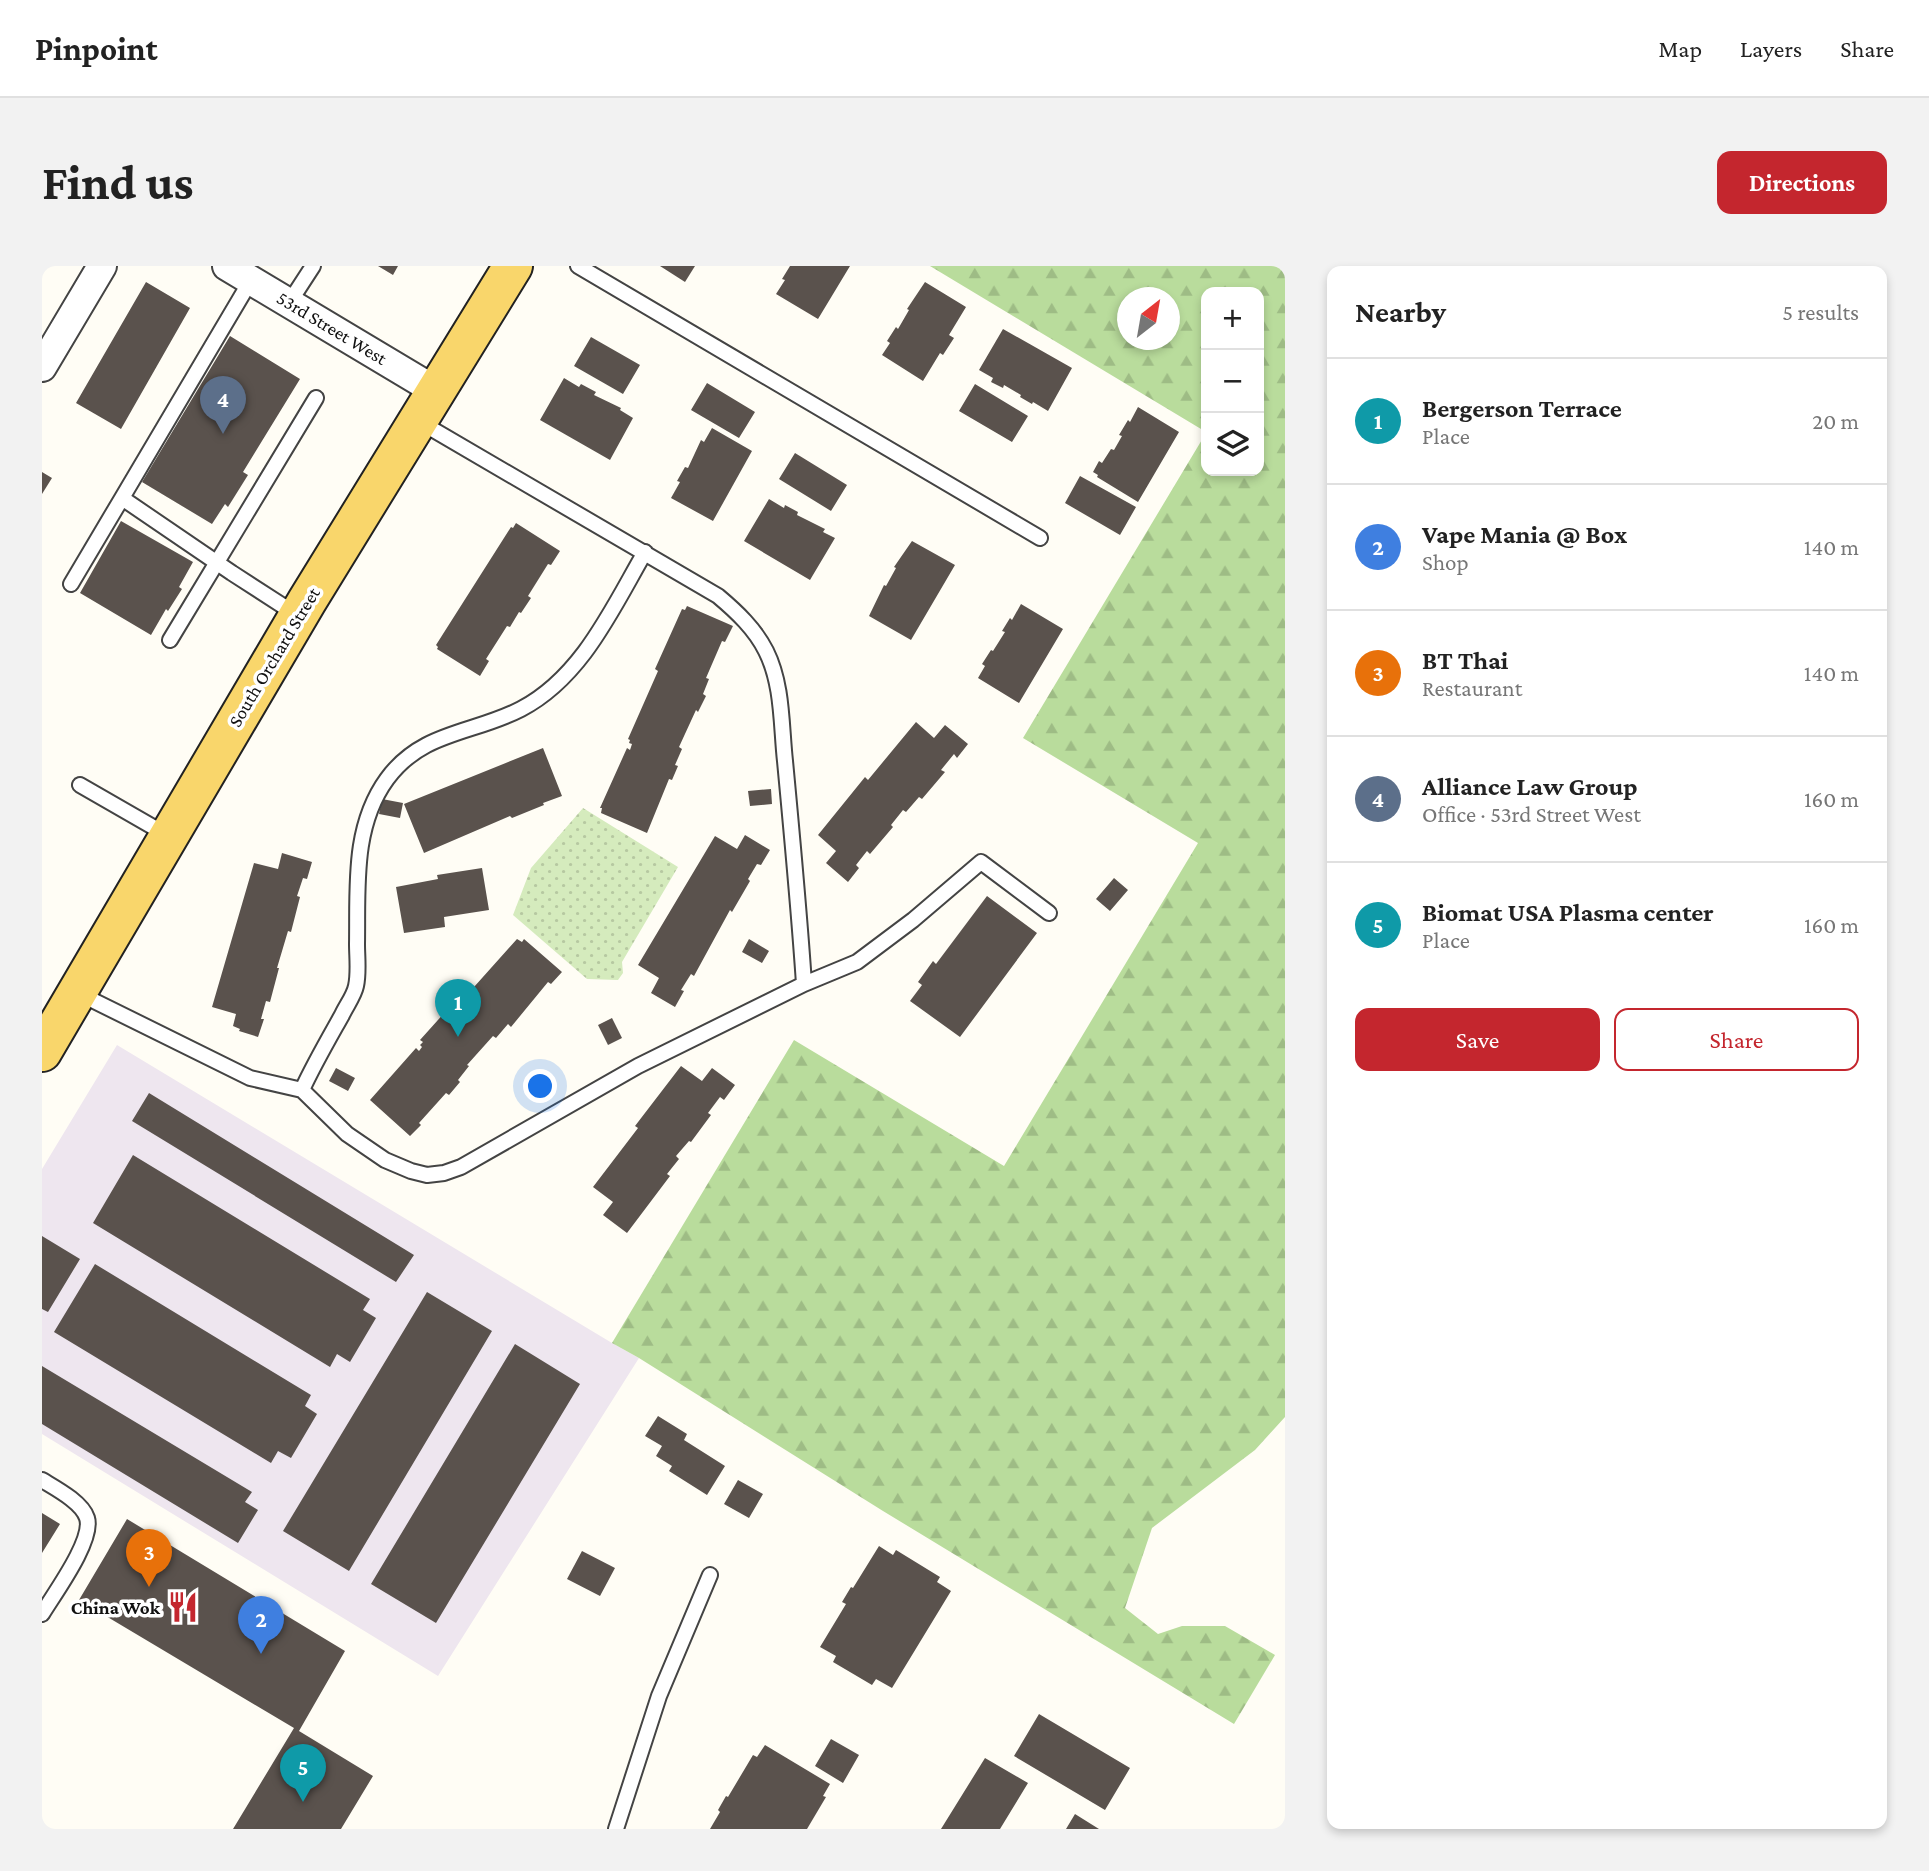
<!DOCTYPE html>
<html lang="en">
<head>
<meta charset="utf-8">
<style>
	:root { --surface:#fff; --page:#f2f2f2; --text:#222; --muted:#767676; --line:#e0e0e0; --accent:#c4262e }
	body { margin:0; font-family:"Crimson Pro",serif; background:var(--page); color:var(--text) }
	.controls { position:absolute; right:21px; top:21px; display:grid; overflow:hidden; border-radius:14px; box-shadow:0 4px 10px #0003 }
	.controls button { width:63px; height:63px; display:grid; place-items:center; padding:0; border:0; border-bottom:2px solid var(--line); background:var(--surface); color:var(--text); font:35px sans-serif }
	.compass { position:absolute; left:1075px; top:21px; width:63px; height:63px; border-radius:50%; background:var(--surface); box-shadow:0 4px 10px #0003; rotate:31deg }
	.you { position:absolute; left:499px; top:821px; width:24px; height:24px; margin:-18px; border:5px solid #fff; border-radius:50%; background:#1a73e8; box-shadow:0 0 0 10px #1a73e833 }
	.badge { display:grid; place-items:center; width:46px; height:46px; border-radius:50%; background:var(--accent); color:#fff; font-size:23px; font-weight:700 }
	.pin { position:absolute; translate:-50% -58px; filter:drop-shadow(0 2px 4px #0008) }
	.pin::after { content:''; position:absolute; top:37px; width:24px; height:21px; background:inherit; clip-path:polygon(0 0,100% 0,50% 100%) }
	.list { margin:0; padding:0; list-style:none }
	h2 { display:flex; justify-content:space-between; align-items:center; height:91px; margin:0; padding:0 28px; font-size:30px }
	h2 small { font-size:23px; font-weight:400; color:var(--muted) }
	.list li { display:grid; grid-template-columns:46px 1fr auto; gap:21px; align-items:center; box-sizing:border-box; height:126px; padding:0 28px; border-top:2px solid var(--line) }
	.list b { display:block; font-size:26px; white-space:nowrap }
	.list p { margin:0; font-size:23px; white-space:nowrap; color:var(--muted) }
	.list em { font-size:23px; font-style:normal; color:var(--muted) }
	.actions { display:flex; gap:14px; padding:21px 28px }
	.actions a { flex:1; padding:16px 0; border:2px solid var(--accent); border-radius:14px; text-align:center; font-size:24px; color:var(--accent) }
	.actions .main { background:var(--accent); color:#fff }
	.icon { flex:none; width:38px; height:38px; fill:none; stroke:currentColor; stroke-width:2; stroke-linecap:round; stroke-linejoin:round }
	.map { position:relative; flex:none; width:1243px; height:1563px; overflow:hidden; border-radius:14px }
	header { display:flex; align-items:center; gap:42px; box-sizing:border-box; height:98px; padding:0 35px; background:var(--surface); border-bottom:2px solid var(--line) }
	header strong { font-size:33px }
	nav { display:flex; gap:38px; margin-inline-start:auto; font-size:24px }
	.intro { display:flex; align-items:center; justify-content:space-between; box-sizing:border-box; height:168px; padding:0 42px }
	h1 { margin:0; font-size:49px }
	.button { padding:18px 32px; border-radius:14px; background:var(--accent); color:#fff; font-size:24px; font-weight:700 }
	main { display:flex; gap:42px; padding:0 42px }
	aside { flex:1; background:var(--surface); border-radius:14px; box-shadow:0 4px 10px #0003 }
	.map>svg:first-child { display:block }
</style>
</head>
<body>
<header>
<strong>Pinpoint</strong>
<nav><a>Map</a><a>Layers</a><a>Share</a></nav>
</header>
<div class="intro"><h1>Find us</h1><a class="button">Directions</a></div>
<main>
<div class="map">
<svg width="1243" height="1563" viewBox="0 0 1243 1563">
	<defs>
		<pattern id="forest-firs" width="22" height="20" patternUnits="userSpaceOnUse" patternTransform="scale(1.75)"><rect width="22" height="20" fill="#b9dc9c"/><path d="M5 1l3.5 6h-7zM16 11l3.5 6h-7z" fill="#9ebc85"/></pattern>
		<pattern id="park-dots" width="8" height="8" patternUnits="userSpaceOnUse" patternTransform="scale(1.75)"><rect width="8" height="8" fill="#d5ebbd"/><path d="M2 2h.1M6 6h.1" fill="none" stroke="#b6c8a1" stroke-width="1.8" stroke-linecap="round"/></pattern>
	</defs>
	<rect width="100%" height="100%" fill="#fffdf5"/>
	<!-- industrial -->
	<path fill="#eee6ef" d="M75,779L570,1077L597,1092L396,1410L0,1168V903Z"/>
	<!-- forest -->
	<path fill="url(#forest-firs)" fill-rule="evenodd" d="M888,0H1243V1151L1213,1184L1110,1262L1083,1342L1116,1368L1140,1360H1183L1233,1389L1192,1458L841,1245L597,1092L570,1077L752,774L962,900L1156,577L981,472L1164,167V205H1217V26H1164V166ZM1086,32H1128V74H1086Z"/>
	<!-- park -->
	<path fill="url(#park-dots)" d="M541,542L636,601L580,696L581,707L576,714L545,713L471,649L489,602Z"/>
	<!-- building -->
	<path fill="#5a524d" d="M336,0H356L351,9Z
		M618,0H653L643,16Z
		M748,0H808L776,53L734,28L743,14L740,13Z
		M104,16L148,42L79,163L34,137Z
		M883,16L924,41L907,69L912,72L901,89L898,87L881,115L840,89L848,77L845,75L854,61L856,63L867,44L865,43Z
		M961,63L1030,102L1006,145L991,136L990,138L978,131L979,129L962,119L961,122L949,116L951,112L937,104Z
		M188,70L258,113L201,206L206,209L186,241L183,238L170,258L100,216Z
		M549,71L598,99L581,128L532,100Z
		M522,112L537,121L539,118L554,126L552,129L579,142L578,144L591,152L568,194L498,154Z
		M665,117L713,146L697,172L649,144Z
		M933,118L986,150L970,176L917,145Z
		M1096,141L1137,166L1096,236L1055,211L1056,209L1051,206L1057,195L1060,197L1069,183L1072,184L1080,170L1077,169L1086,154L1088,156Z
		M670,162L710,185L671,255L629,232L638,216L635,215L643,201L646,202L659,174L662,176Z
		M753,187L805,219L789,245L737,213Z
		M0,206L10,212L0,228Z
		M1038,210L1094,241L1078,269L1023,237Z
		M727,233L742,242L743,239L756,246L755,249L783,263L781,266L793,272L768,314L702,275Z
		M79,255L151,296L137,321L140,323L126,345L124,343L109,369L38,327Z
		M474,257L518,285L509,299L506,298L486,330L489,332L479,347L477,346L468,361L465,360L444,393L447,395L438,410L395,383L396,381L394,379L469,261L471,262Z
		M870,275L913,299L869,374L827,350L842,319L844,320L854,302L852,301Z
		M979,338L1021,363L977,437L936,412L943,400L940,398L949,384L951,385L963,366L960,365L968,352L970,354Z
		M645,340L691,360L683,376L680,375L664,412L667,413L661,428L664,430L656,446L654,444L637,481L640,483L633,499L636,500L630,514L627,513L605,567L559,547L560,542H558L585,482L588,484L590,478L587,477L588,474L586,473L616,405L613,403L640,343L643,344Z
		M874,456L892,472L903,459L926,478L915,492L912,488L899,504L903,506L880,533L877,531L864,546L861,544L849,559L851,561L828,588L825,585L814,599L817,602L806,616L784,597L794,585L776,569L823,511L826,514Z
		M501,482L520,530L501,537L502,539L470,552L468,550L382,587L362,538Z
		M729,523L730,538L708,540L706,525Z
		M340,533L361,537L358,552L337,548Z
		M703,569L728,584L719,599L715,598L706,613L708,615L690,646L688,644L652,710L649,708L639,724L642,725L633,741L609,727L617,712L596,699L673,570L695,583Z
		M240,587L270,596L265,613L261,612L255,630L258,631L249,666L246,665L235,702H237L228,736L224,735L219,753H222L216,771L197,765L198,763L191,760L194,748L170,741L212,597L236,603Z
		M440,602L447,644L402,651L403,661L362,667L354,621L396,613L395,609Z
		M1072,612L1086,624L1068,645L1054,633Z
		M945,630L995,667L918,771L868,735L880,719L876,716L891,695L894,698Z
		M475,673L480,676L482,673L520,706L509,718L506,716L469,761L466,758L454,772L451,770L425,799L427,800L416,814L418,816L407,829L404,827L377,857L379,859L368,870L328,834L374,782L377,785L380,781L378,779L381,776L378,774L422,725L425,727L428,724L431,727L434,723L432,721Z
		M707,673L727,685L720,697L700,686Z
		M570,752L580,772L566,779L556,759Z
		M639,800L660,815L670,802L693,819L682,834L678,831L666,847L669,849L649,876L647,875L634,890L637,893L625,908L628,910L585,967L561,949L571,936L551,921L596,862L593,860Z
		M294,802L313,812L306,825L287,815Z
		M107,827L372,989L354,1016L90,855Z
		M91,889L328,1033L321,1044L334,1052L308,1096L295,1088L288,1101L51,957Z
		M0,970L38,993L6,1046L0,1043Z
		M53,998L269,1129L263,1140L275,1148L249,1192L236,1185L229,1197L12,1066Z
		M385,1026L450,1065L307,1305L241,1265Z
		M473,1078L538,1118L394,1357L329,1318Z
		M0,1100L210,1226L203,1236L216,1244L196,1277L0,1158Z
		M616,1150L645,1168L642,1174L683,1200L665,1229L627,1205L630,1200L614,1190L620,1180L603,1170Z
		M696,1214L721,1228L707,1252L682,1238Z
		M0,1247L18,1258L0,1287Z
		M85,1253L303,1385L257,1465L331,1510L299,1563H191L252,1462L37,1334Z
		M837,1280L851,1289L854,1284L898,1311L895,1316L909,1325L850,1422L834,1413L830,1419L791,1396L794,1390L778,1381L804,1338L800,1336L809,1321L811,1322Z
		M540,1285L573,1302L558,1330L525,1313Z
		M997,1448L1088,1502L1063,1544L972,1490Z
		M789,1473L817,1489L801,1517L773,1500Z
		M723,1479L788,1518L781,1530L784,1531L765,1563H668L678,1546L676,1544L684,1530L686,1531L711,1489L715,1491Z
		M943,1492L986,1517L958,1563H899Z
		M1033,1548L1057,1563H1024Z"/>
	<g fill="none" stroke-linecap="round" stroke-linejoin="round">
		<defs>
			<path id="lane" d="M536,0L998,272
				M209,14L80,232L190,307L255,349
				M247,37L271,0
				M378,156L676,330C695,346 713,363 724,385C741,419 739,459 743,495C750,569 757,643 762,718
				M29,318L80,232
				M128,374L274,132
				M38,519L125,569
				M36,727L208,812L260,824L305,868L343,894L369,905L385,909L402,907L419,901L596,800L762,718L815,696L871,654L939,596L1007,647
				M260,824C272,798 286,774 300,749C304,740 312,730 314,720C317,707 315,691 315,678C316,622 310,561 345,513C380,465 431,468 479,443C540,411 570,343 603,286
				M0,1214C13,1222 40,1236 45,1252C52,1274 12,1328 0,1348
				M574,1563L617,1430L668,1309"/>
			<path id="street" d="M185,0L394,125
				M0,101L60,0"/>
			<path id="primary" d="M0,786L265,335L471,0"/>
		</defs>
		<!-- lane casing -->
		<use href="#lane" stroke="#444" stroke-width="18"/>
		<!-- street casing -->
		<use href="#street" stroke="#444" stroke-width="32"/>
		<!-- primary casing -->
		<use href="#primary" stroke="#222" stroke-width="42"/>
		<!-- lane -->
		<use href="#lane" stroke="#fff" stroke-width="14"/>
		<!-- street -->
		<use href="#street" stroke="#fff" stroke-width="28"/>
		<!-- primary -->
		<use href="#primary" stroke="#f9d66b" stroke-width="38"/>
	</g>
	<!-- icons -->
	<defs>
		<symbol id="restaurant-bare" viewBox="-9 -9 18 18"><path d="M-5-6h1v4h1v-4h1v4h1v-4h1v5L-1.5 .5V6h-2V.5L-5-1ZM5-6V6H3V1.5H1.5Q1.5-4 5-6Z" fill="#c4262e" stroke="#fff" stroke-width="2.5" paint-order="stroke"/></symbol>
	</defs>
	<g fill-rule="evenodd">
		<use href="#restaurant-bare" x="119" y="1319" width="44" height="44"/>
	</g>
	<g text-anchor="middle" dominant-baseline="central" stroke-width="7" stroke-linejoin="round" paint-order="stroke">
		<!-- street labels -->
		<g font-size="19" fill="#111" stroke="#fff">
			<text transform="translate(290 62) rotate(31)">53rd Street West</text>
			<text transform="translate(232 391) rotate(-59)">South Orchard Street</text>
		</g>
		<!-- poi labels -->
		<g font-size="19" font-weight="bold" fill="#111" stroke="#fff" text-anchor="end">
			<text x="118" y="1341">China Wok</text>
		</g>
	</g>
</svg>
<div class="controls">
<button>+</button>
<button>−</button>
<button><svg class="icon" aria-label="layers" viewBox="0 0 24 24"><path d="M12 4l9 5-9 5-9-5zM3 14l9 5 9-5"/></svg></button>
</div>
<svg class="compass" viewBox="-18 -18 36 36"><path d="M0-13l5 13h-10z" fill="#e53935"/><path d="M0 13l5-13h-10z" fill="#767676"/></svg>
<div class="you"></div>
<div class="pin badge" style="left:416px;top:771px;background:#0f9aa8">1</div>
<div class="pin badge" style="left:219px;top:1388px;background:#3f7fe0">2</div>
<div class="pin badge" style="left:107px;top:1321px;background:#e8710a">3</div>
<div class="pin badge" style="left:181px;top:168px;background:#5c6f8a">4</div>
<div class="pin badge" style="left:261px;top:1536px;background:#0f9aa8">5</div>
</div>
<aside>
<h2>Nearby<small>5 results</small></h2>
<ul class="list">
<li><span class="badge" style="background:#0f9aa8">1</span><div><b>Bergerson Terrace</b><p>Place</p></div><em>20 m</em></li>
<li><span class="badge" style="background:#3f7fe0">2</span><div><b>Vape Mania @ Box</b><p>Shop</p></div><em>140 m</em></li>
<li><span class="badge" style="background:#e8710a">3</span><div><b>BT Thai</b><p>Restaurant</p></div><em>140 m</em></li>
<li><span class="badge" style="background:#5c6f8a">4</span><div><b>Alliance Law Group</b><p>Office · 53rd Street West</p></div><em>160 m</em></li>
<li><span class="badge" style="background:#0f9aa8">5</span><div><b>Biomat USA Plasma center</b><p>Place</p></div><em>160 m</em></li>
</ul>
<div class="actions"><a class="main">Save</a><a>Share</a></div>
</aside>
</main>
</body>
</html>
